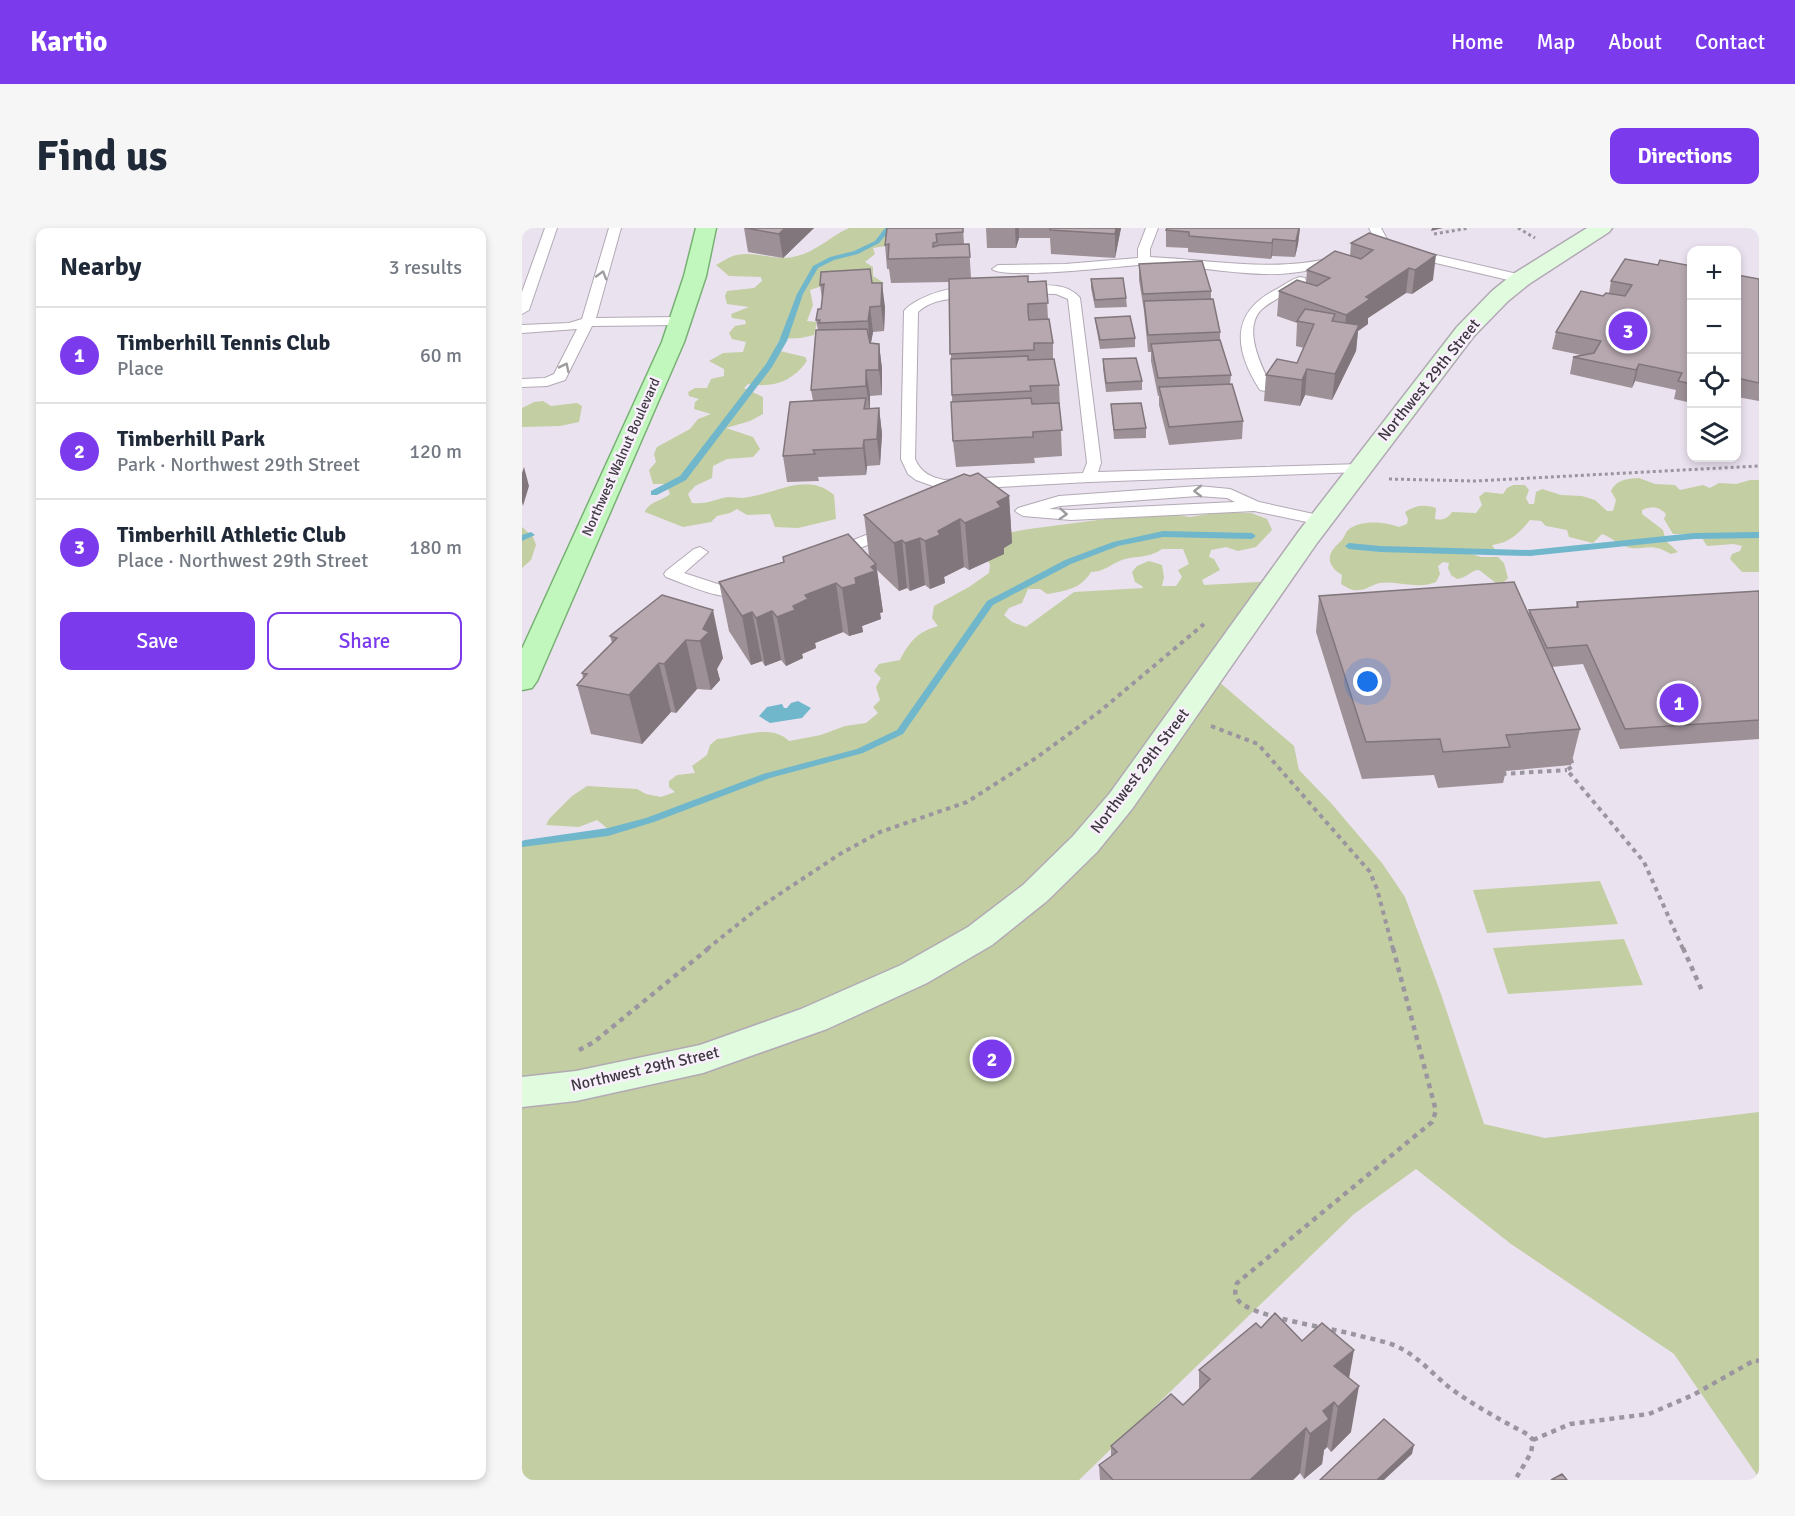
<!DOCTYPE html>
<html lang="en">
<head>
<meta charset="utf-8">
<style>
	:root { --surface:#fff; --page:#f6f6f7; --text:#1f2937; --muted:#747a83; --line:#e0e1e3; --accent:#7c3aed }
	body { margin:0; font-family:Signika,sans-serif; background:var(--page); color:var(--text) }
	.controls { position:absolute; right:18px; top:18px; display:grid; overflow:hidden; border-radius:12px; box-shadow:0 3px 9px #0003 }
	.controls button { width:54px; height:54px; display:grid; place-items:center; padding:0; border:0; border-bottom:2px solid var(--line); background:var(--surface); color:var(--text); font:30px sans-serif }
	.you { position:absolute; left:846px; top:454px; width:21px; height:21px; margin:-15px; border:4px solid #fff; border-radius:50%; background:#1a73e8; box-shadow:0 0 0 9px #1a73e833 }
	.badge { display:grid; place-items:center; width:39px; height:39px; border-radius:50%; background:var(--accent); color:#fff; font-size:20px; font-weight:700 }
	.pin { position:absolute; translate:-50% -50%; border:3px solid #fff; box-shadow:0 2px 6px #0006 }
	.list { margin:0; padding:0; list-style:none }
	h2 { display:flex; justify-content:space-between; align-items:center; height:78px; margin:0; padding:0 24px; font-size:26px }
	h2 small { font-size:20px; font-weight:400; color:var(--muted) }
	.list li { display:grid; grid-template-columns:39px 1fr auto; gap:18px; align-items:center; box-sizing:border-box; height:96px; padding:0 24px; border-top:2px solid var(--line) }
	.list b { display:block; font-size:22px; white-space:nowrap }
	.list p { margin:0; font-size:20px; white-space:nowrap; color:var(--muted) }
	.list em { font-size:20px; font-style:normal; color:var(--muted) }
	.actions { display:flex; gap:12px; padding:18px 24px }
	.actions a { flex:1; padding:14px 0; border:2px solid var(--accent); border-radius:12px; text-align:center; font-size:21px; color:var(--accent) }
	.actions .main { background:var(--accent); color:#fff }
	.icon { flex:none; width:33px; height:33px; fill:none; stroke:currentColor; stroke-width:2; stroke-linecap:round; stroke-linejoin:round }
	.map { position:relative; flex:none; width:1237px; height:1252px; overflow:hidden; border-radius:12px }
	header { display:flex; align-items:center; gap:36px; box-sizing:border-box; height:84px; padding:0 30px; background:var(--accent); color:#fff }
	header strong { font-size:28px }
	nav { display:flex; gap:33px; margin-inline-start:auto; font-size:21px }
	.intro { display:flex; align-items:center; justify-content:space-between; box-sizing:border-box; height:144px; padding:0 36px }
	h1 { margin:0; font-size:42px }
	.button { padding:15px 27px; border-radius:12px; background:var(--accent); color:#fff; font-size:21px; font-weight:700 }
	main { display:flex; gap:36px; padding:0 36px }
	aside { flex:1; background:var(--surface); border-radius:12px; box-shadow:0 3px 9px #0003 }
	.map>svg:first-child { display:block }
</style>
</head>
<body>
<header>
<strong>Kartio</strong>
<nav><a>Home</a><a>Map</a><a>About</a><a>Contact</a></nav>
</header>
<div class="intro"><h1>Find us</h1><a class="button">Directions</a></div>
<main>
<aside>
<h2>Nearby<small>3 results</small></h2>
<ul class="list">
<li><span class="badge">1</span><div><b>Timberhill Tennis Club</b><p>Place</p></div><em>60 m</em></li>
<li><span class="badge">2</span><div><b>Timberhill Park</b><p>Park · Northwest 29th Street</p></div><em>120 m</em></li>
<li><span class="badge">3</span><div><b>Timberhill Athletic Club</b><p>Place · Northwest 29th Street</p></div><em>180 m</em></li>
</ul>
<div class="actions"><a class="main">Save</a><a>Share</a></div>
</aside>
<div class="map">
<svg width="1237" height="1252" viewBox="0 0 1237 1252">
	<rect width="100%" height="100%" fill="#ebe2ef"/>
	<!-- green -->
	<path fill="#c3cea2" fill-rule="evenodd" d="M327,0H404L384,15L351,20L353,26L343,34L351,39V48L362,55L358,59L300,58L288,62L291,77L285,93L295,94L292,107L279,110L258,111L254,118L258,123L283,129L285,133C270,154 251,160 226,156L222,160L241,169V186L228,193L204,200L231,209L238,221L231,229L205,231L191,238L190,250L173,258L166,266L170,275C186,276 188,273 201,270C208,268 214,270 220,270C251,268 284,242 312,267L314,291L276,300L253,299L248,286L225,287L215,281L208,285L195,288L189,294L161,299L123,284C126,274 140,273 148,266L144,256H131L127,242L134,234L132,226L135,219L168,201L176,191L189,186L172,181L173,174L177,171L167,168L166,164L173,160H185L189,151L202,148V141L187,133L201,125L221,124L224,114L210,111L207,105L213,98L224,96L223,92L210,90L209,86L227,79L205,76L203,68L205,63L232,60L240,53L239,49L207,48L194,37C200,34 208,28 215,27C235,23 255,34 275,28C295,23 309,8 327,0Z
		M21,173L29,178L55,175L60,178L57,194L38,198L0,199V180L12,174Z
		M1117,250L1133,256L1153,257L1158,262L1181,257L1188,260L1197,255L1214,256L1228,252H1237V344H1220L1208,331L1210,326L1218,323L1220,318L1212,316L1185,318L1180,310L1181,306H1151L1142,291L1144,286C1136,278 1130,278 1120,282V286L1141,302L1144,313L1156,324L1149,326C1126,312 1119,325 1102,318C1094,315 1089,309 1080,306L1071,315L1047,309L1045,302L1024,298L1019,293L1008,292C998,304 988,315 970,317L975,325L948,322L946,325L959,329H976L982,335L986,350L982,354L974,355L957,342C949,342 945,350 935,351L929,347L926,340L927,335L921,334L916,338L918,346L914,354C895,362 876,352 858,355C848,357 843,364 831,362C827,361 823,358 819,356L820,347C804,337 804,326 818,314C822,311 823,305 826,302C839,291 863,294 877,299L885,296L886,291L883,284C894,277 902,276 914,280L913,291C921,293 926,290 930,284L954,285L960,277L957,269L963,264L981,266L985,260L991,257H1003L1007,262L1004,270L1007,276H1012L1014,264L1020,261L1039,267L1060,268L1073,272L1085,283H1091L1094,272L1089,263C1095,251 1105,251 1117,250Z
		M700,284L729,285L745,291L750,302L734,319L716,323L704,319L689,322L687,329L692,331L698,342L680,352L682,357L755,353L689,447L772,518L777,542L809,575L860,635L883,669L919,766L962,896L1023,910L1237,884V1250L1152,1126L989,1016L894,941L832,986L557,1252H0V618L91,605L75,592L57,599L24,597L27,591L50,568L65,558L115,561L124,566L139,569L153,564L147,559V553L155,547L173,545L170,538L185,527L188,517L195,511C217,509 250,495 267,513L299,507L323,498L344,495L356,485L351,479L358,472L354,459L359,450L352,443L357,436L378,432C388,413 395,404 416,398L410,390L412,378L447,359L467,345L468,337L462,323L485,305L507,301L599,289L651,286L667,289ZM640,321H661L667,336L656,342L660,349L654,358H640L642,349L640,337L627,333L615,338L610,344L613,354L620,358L621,360L552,364L504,399L490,394L482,387L487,380L500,375L506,361H518L525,366C543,363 559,361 569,344C584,343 587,337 600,332C615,327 625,331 640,321Z
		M0,299L11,309L14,317L9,332L0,340Z
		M1078,653L1096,696L965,705L951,662Z
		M1102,711L1121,757L986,766L971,720Z"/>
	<!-- water -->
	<path fill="#71b7cc" d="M276,473L289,480L280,490L248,495L237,488L245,479L260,476L262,480H265L269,475Z"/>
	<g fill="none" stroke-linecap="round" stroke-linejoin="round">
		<!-- stream -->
		<path fill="#71b7cc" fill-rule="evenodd" d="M363,0H370L357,15L336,26L312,32L296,40L281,66L265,113L250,139L164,252L135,267H129V263L158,248L244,136L257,113L275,66L291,38L308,29L332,23L353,13Z
			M641,303L730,305L734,308L730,311L641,309L596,318L549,336L471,377L381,506L341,525L248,550L132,594L86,608L0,619V613L3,612L86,600L124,590L241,546L335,521L375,502L465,373L543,332L591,314Z
			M9,304L13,307L0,313V307Z
			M1237,304V310L1172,311L1008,328L858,324L827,321L823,318L827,315L858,318L1008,322L1172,305Z"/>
		<defs>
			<path id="lane" d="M23,0H35L7,82L0,86V64Z
				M87,0H99L74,90L158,89L165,93L158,97L70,98L43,152L25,158L0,159V151L23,150L32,146L55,101L0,105V97L47,95L60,91Z
				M624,0H636L628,21V29C693,32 750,45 814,29L820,33L818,36C793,42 768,47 742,46C696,45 650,33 605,38C585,40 480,51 470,41L476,37L543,36L616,30V21Z
				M847,0H859L866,13L862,22H854L852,19L854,13Z
				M888,21L1004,48L1005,51L999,55L884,28L882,25Z
				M778,49L783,50L784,53L783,56C769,65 750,71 738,83C721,103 740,140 750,159L743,163L738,162C713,123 707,86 753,62C761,58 769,51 778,49Z
				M500,58C520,58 544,53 558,70L579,235L576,244L838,236L845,240L838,244L567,254L422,262L394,252L386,246L379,231L382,83C394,68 444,51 459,65C448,75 418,64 396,84L393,231C399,245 409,249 422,252L561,245L565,235L546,71L534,66L495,65L494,62L495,59Z
				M676,258L708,261L737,274L805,289L807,292L799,297L732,283L549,292L501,288L493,283L496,280L537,268ZM676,268L705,270L713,274L549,282L527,281L538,278Z
				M369,297L375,299L377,302L375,305L316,329H304L302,326L304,323Z
				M178,319L186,324L162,345L211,361L222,357L228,359L230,362C215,381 164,356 144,349L142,346L144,343L172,321Z"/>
			<path id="secondary" d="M1065,0H1090L1087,4L1007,56L986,73L951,109L795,315L610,581L575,624L525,673L470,717L405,755L305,801L181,845L54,873L0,879V849L54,843L178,817L279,781L379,737L446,699L501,657L551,608L588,565L777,303L935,99L970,63L991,46Z"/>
			<path id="primary" d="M174,0H194L184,48L162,114L15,453L10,460L0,462V421L140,114L162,48Z"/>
		</defs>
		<!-- lane casing -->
		<use href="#lane" stroke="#b2a9b5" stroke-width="2"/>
		<!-- secondary casing -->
		<use href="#secondary" stroke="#b2a9b5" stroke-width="3"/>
		<!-- primary casing -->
		<use href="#primary" stroke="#78b174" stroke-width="3"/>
		<!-- path-far2 -->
		<path stroke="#9b959f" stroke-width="3" stroke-dasharray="3 3" stroke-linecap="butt" d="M996,0L1013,10
			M912,6L947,0
			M867,251L953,253L1237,238"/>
		<!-- path-far1 -->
		<path stroke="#9b959f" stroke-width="4" stroke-dasharray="4.5 4.5" stroke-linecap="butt" d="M689,498L736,516L848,644L855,661L871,721
			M1049,531L1051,538L1045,542L1122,634L1161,721
			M980,546L1045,542
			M185,721L235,681L318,626L358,604L445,574L514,530L577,484L682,396"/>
		<!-- path -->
		<path stroke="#9b959f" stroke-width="4.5" stroke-dasharray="5 5" stroke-linecap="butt" d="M871,720L914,883L910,894L715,1055C713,1061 712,1067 716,1072C728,1089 810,1100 834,1107C850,1111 868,1114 882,1122C899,1132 913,1148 928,1160C953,1178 980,1193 1007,1207L1011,1212L1009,1225L993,1252
			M1161,720L1181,765
			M57,822L72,814L187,720
			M1011,1212L1048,1196L1127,1186L1171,1167L1233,1132L1237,1133"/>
		<!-- lane -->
		<use href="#lane" fill="#fff" fill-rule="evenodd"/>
		<!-- secondary -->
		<use href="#secondary" fill="#e0fbde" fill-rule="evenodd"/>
		<!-- primary -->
		<use href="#primary" fill="#c1f7bd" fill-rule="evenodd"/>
	</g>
	<!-- wall -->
	<path fill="#9d9097" d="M222,0H292L261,30L226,24Z
		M441,0L442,16H447L449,50L506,54L524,53L526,91L531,115V131L537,157L540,228L512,230L513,235L434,239L431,213L430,167L427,54L369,55L367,41H365L363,17Z
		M464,0H599L593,30L529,26L528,10H497L494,20H465Z
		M778,0L776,16L773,29L750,28L749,31L666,24V20L644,19V2Z
		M847,5L911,52L890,66L884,65L846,90V96L836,103L834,123L810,172L783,167L778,178L742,173L744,147L775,135L782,120L774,118L775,95L755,88L757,63L784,55L785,42L828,28L829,15Z
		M617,36L689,63V71L698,104V112L709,147L708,156L721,193L720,211L647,217L637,177V168H636L629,133V124H626L622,83L617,52Z
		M1136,37L1170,38V175L1152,171L1154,162L1113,153L1110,160L1048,146L1051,129L1059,127L1030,121L1034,104L1087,65L1089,53Z
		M1215,47L1237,51V173L1215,169Z
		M569,51L604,70L605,79L573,80L569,60Z
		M350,55L363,79L362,103L351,104L349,115L357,116L360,141V167L348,168V181L357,180L360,206L358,237L345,238L344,247L296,249L297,253L265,254L261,228L291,173L289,162L296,102L294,92L299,81L300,71L298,57Z
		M573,90L613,110V119L578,121L574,98Z
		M581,131L620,153V162L584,164L581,140Z
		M589,176L624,200V210L592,211Z
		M487,268L490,315L482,320V326L447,342L442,339L422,349L423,355L408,361L403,357L388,363L385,360L377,363L355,342L361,384L358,385L359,391L340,398L341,404L327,408L321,404L293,415L294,420L280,426L281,430L264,438L259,432L243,438L240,433L229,437L207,403L197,354L262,334L261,329L347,328L342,287Z
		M1237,363V511L1098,521L1061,436L1029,439L1058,501L1049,537L984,543L981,555L916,560L912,547L840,551L794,404L797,368L1006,387L1007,382L1054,379L1055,374Z
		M140,367L201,430L195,441L198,452L189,462L175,461L154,485L149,484L120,516L69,506L55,457L61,450L60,445L90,415L88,408Z
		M739,1100L780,1113L827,1150L829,1204L809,1224L805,1219L802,1222L800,1236L782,1251L778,1245L771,1252H578L577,1237L589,1229V1218L661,1177L677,1162V1142Z"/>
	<!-- shaded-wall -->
	<path fill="#80767b" d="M263,0H292L261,30L257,6Z
		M493,0H497V10L494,20Z
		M594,0H599L593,30V6Z
		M778,0L776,16L773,29L774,13Z
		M910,0H921L909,3Z
		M751,11L750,28L749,31L750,15Z
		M914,27L911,52L890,66L893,42Z
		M887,40L884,65L846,90V96L836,103L834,123L810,172L813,146L822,112L824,87L844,69Z
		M360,55L363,79L362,103L359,78Z
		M348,79L351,104L348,119L346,93Z
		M357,116L360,141V167L357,142Z
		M1117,136L1113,153L1110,160L1114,142Z
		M785,141L783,167L778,178L780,152Z
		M344,142L348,168V184L344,158Z
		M357,180L360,206L358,237L355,211Z
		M342,212L345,238L344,247L341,220Z
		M2,239L7,258L1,278L0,274V245Z
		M487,268L490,315L482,320V326L447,342L443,295L475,274Z
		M438,291L442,339L422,349L423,355L408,361L403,313L416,303Z
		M398,310L403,357L388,363L383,315Z
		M380,312L385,360L377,363L372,315Z
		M354,336L361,384L358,385L359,391L340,398L341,404L327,408L320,360Z
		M314,355L321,404L293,415L294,420L280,426L281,430L264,438L255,389L283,367Z
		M191,382L201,430L195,441L198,452L189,462L178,413L181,401Z
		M250,383L259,432L243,438L234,390Z
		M230,384L240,433L229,437L220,388Z
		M164,412L175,461L154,485L142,436Z
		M137,435L149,484L120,516L107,467Z
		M832,1122L824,1168L812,1174L805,1219L802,1222L800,1236L782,1251L788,1206L801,1183L812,1138Z
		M837,1158L829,1204L809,1224L816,1179Z
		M784,1200L778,1245L771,1252H728Z
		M892,1217L890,1226L862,1252H855Z"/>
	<!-- building -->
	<path fill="#b7a8b0" stroke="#80767b" stroke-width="1.5" d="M223,0H263L257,6Z
		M365,0H441V4L414,6L415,14L411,15V19L418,17L447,16L448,29L366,31L367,16L363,17Z
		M528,0H594L593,6L528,2Z
		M645,0H777L774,13L751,11L750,15L667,8V4L644,2Z
		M847,5L914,27L893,42L887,40L844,69L848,71L824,87L757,63L775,52L795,58L808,50L785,42L813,23L839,31L851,22L829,15Z
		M1103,31L1136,37L1138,32L1170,38V156L1156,153L1160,145L1117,136L1114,142L1051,129L1072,125L1079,113L1034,104L1059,63L1081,68L1084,65L1103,68L1110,57L1089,53Z
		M680,33L689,63L621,66L617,36Z
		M348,41L350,55H360L359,78L348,79L346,93L297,95L298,92H294L296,81H299L302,56L298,57L299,44Z
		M1215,47L1237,51V155L1215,150Z
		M506,48V54L524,53L526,75L506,76V84L507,92L527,91L531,115H512V122L428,126L427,51Z
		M601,50L604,70L573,72L569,51Z
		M691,71L698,104L626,107L622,73Z
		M783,81L813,86L810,93L837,97L813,146L785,141L780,152L744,147L755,131L775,135L792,96L775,93Z
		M608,88L613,110L578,112L573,90Z
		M345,101L348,115L357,116V142H344V158L289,162L294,102Z
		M698,112L709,147L636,150L629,116Z
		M506,128V132L532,131L537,157L508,158L509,163L430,167L429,131Z
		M614,130L620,153L584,155L581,131Z
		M710,156L721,193L647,199L637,159Z
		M344,170L342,181L357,180L355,211L342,212L341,220L291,222L293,226L261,228L268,174Z
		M509,170L510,176L537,175L540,202L511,204V209L431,213L429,174Z
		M619,175L624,200L592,202L589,176Z
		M456,245L487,268L475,274L479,279L443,295L438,291L416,303L418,307L403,313L398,310L383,315L380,312L372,315L342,287L442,246L448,248Z
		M326,306L354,336L349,339L353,343L333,350L334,356L320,360L314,355L283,367L286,371L271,378L273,382L255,389L250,383L234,390L230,384L220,388L197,354L262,334L261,329Z
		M992,354L1058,501L984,507L988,519L921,524L918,511L844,514L797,368Z
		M1237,363V492L1103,501L1065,417L1025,420L1007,382L1056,379L1055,374Z
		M140,367L191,382L181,401L187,404L178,413L164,412L142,436L137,435L107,467L55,457L65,446L60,445L95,410L88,408Z
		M753,1085L780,1113L800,1095L832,1122L812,1138L837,1158L816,1179L812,1174L801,1183L807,1191L788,1206L784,1200L728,1252H591L577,1237L595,1224L589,1218L649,1166L661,1177L688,1151L677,1142L734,1095L739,1100Z
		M862,1191L892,1217L855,1252H798Z
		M1040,1246L1045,1252H1029Z"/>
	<!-- one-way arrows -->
	<defs><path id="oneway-chevron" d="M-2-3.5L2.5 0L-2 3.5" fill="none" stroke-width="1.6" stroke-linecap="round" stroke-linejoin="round" transform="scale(1.5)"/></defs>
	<g stroke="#9e9c9f">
		<use href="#oneway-chevron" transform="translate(80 47) rotate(-74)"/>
		<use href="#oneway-chevron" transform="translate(43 139) rotate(-64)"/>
		<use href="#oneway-chevron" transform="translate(676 263) rotate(180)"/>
		<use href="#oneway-chevron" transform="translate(541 286) rotate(4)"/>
	</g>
	<g text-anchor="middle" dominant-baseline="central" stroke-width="5" stroke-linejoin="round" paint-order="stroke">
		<!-- far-street labels -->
		<g font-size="14" fill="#3d393f" stroke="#f9effd">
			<text transform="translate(99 229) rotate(-66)">Northwest Walnut Boulevard</text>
		</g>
		<!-- street labels -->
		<g font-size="16" fill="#3d393f" stroke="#f9effd">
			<text transform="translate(907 152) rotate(-51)">Northwest 29th Street</text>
			<text transform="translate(618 543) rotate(-53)">Northwest 29th Street</text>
			<text transform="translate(123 841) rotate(-13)">Northwest 29th Street</text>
		</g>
	</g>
</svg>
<div class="controls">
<button>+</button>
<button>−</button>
<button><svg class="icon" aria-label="locate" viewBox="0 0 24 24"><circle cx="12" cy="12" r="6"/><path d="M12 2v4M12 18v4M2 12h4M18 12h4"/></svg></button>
<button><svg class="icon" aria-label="layers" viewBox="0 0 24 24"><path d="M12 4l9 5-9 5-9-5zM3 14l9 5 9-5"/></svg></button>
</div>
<div class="you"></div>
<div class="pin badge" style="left:1157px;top:475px">1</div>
<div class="pin badge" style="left:470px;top:831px">2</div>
<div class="pin badge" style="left:1106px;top:103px">3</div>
</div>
</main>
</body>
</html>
